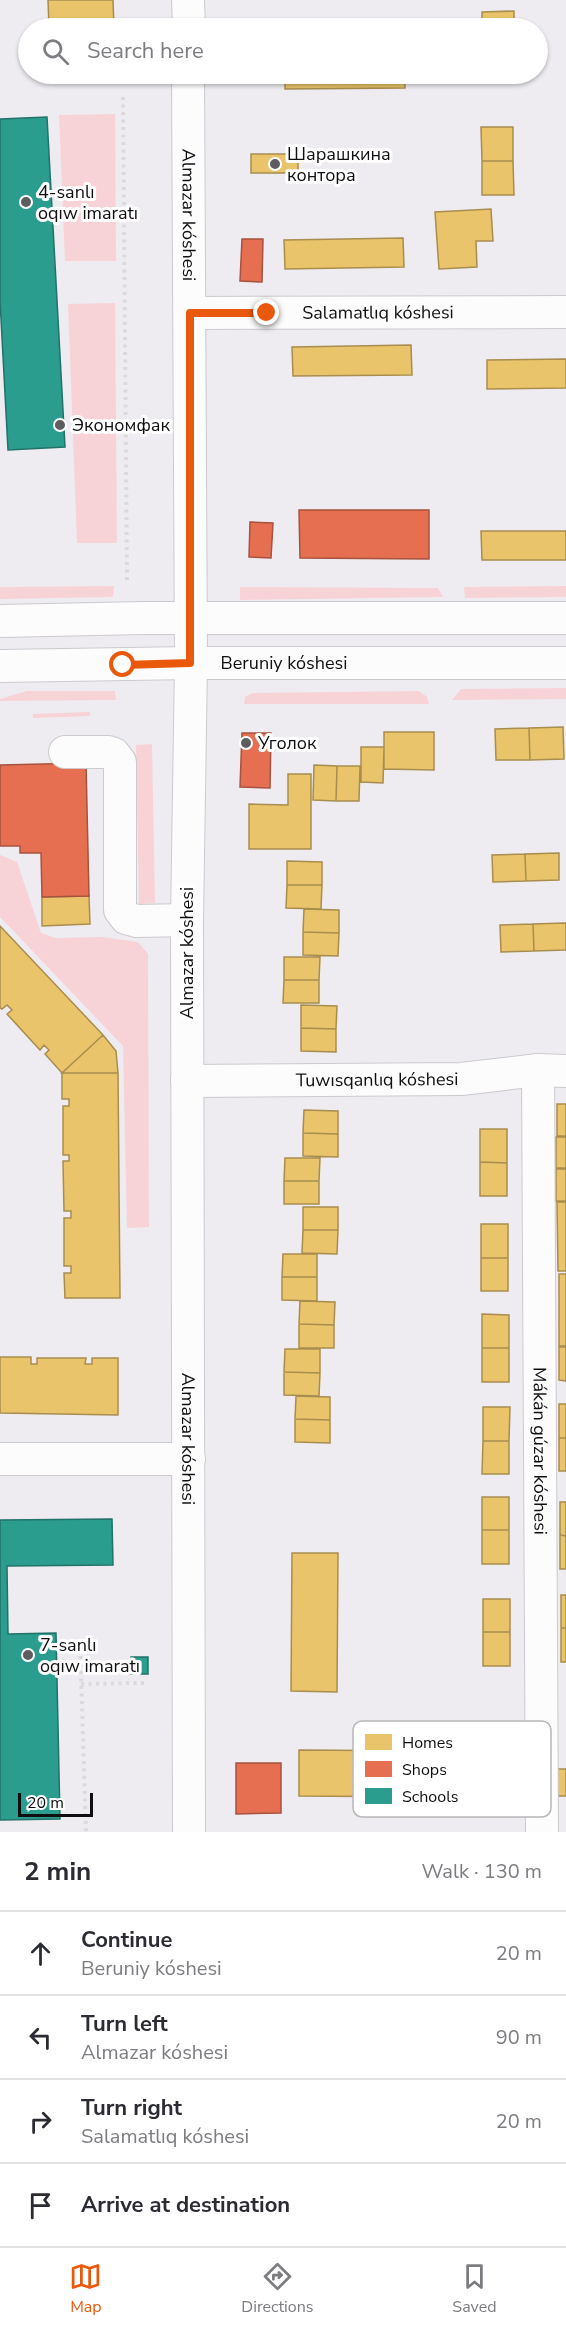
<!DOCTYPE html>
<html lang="en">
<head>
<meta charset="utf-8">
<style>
	:root { --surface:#fff; --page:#f7f7f7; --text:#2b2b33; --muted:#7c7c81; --line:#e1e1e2; --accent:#ea580c }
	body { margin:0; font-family:"Nunito Sans",sans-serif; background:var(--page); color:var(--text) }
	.scale { position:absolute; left:18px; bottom:15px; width:75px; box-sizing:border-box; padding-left:6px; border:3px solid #0f0e11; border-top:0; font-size:16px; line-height:21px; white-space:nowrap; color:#0f0e11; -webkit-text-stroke:4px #fff; paint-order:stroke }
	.stop { position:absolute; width:18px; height:18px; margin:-14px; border:4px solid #ea580c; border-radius:50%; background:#fff }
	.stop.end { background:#ea580c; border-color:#fff; box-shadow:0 2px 6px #0008 }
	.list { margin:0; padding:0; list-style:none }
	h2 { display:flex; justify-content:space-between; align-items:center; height:78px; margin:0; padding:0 24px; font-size:26px }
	h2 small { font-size:20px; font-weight:400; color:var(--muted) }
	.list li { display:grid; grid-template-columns:39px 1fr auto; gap:18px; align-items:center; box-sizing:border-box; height:84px; padding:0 24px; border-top:2px solid var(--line) }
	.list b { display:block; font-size:22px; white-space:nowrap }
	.list p { margin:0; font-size:20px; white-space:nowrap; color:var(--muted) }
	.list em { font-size:20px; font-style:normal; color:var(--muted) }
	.icon { flex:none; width:33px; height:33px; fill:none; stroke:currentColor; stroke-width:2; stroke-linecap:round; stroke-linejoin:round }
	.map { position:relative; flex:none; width:566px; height:1832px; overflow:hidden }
	.search { position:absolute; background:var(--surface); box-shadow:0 2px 4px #0004; left:18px; right:18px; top:18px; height:66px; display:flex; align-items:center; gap:15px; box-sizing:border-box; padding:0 21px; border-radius:33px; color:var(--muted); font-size:22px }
	.sheet { height:414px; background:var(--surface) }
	nav { display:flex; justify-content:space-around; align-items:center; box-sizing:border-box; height:84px; border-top:2px solid var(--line); background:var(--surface); font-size:16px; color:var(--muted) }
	nav a { display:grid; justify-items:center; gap:3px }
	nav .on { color:var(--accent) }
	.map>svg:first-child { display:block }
</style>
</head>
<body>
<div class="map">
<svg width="566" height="1832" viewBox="0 0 566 1832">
	<rect width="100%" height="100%" fill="#eeecf1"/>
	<!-- green -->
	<path fill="#f7d3d7" d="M115,114L116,261H65L59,115Z
		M115,303L117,543H77L68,304Z
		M114,586L113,597L0,599V587Z
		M566,586V597L465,598L464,587Z
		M240,587L438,588L443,597L240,600Z
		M566,688V699L452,700L461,689Z
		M27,691H115L116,700L0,701V699Z
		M419,691L427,697L429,704H244L245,697L253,693Z
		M90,712V716L33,718V714Z
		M152,744L155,903L139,904L136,745Z
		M0,855L17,862L41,933L56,938L102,937L138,942L148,954L149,1227L127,1228L123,1046L0,917Z"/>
	<!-- homes -->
	<path fill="#e9c46a" stroke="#a88d4f" stroke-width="1.5" d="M48,0H113L114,28H49Z
		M514,11V28H482V12Z
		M285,74H404L405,88L285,89Z
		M483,74H515V79L483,80Z
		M481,127H513V161H482Z
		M251,154H298V173H251Z
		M482,161H513L514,195H482Z
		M491,209L493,241H476L477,267L439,269L435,212Z
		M403,238L404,267L285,269L284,240Z
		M411,345L412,375L293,376L292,347Z
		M566,359V388L487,389V360Z
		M481,531H566V560H482Z
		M563,727L564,759L530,760L529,728Z
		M529,728L530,760H496L495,729Z
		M384,732H434V770L384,769Z
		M361,747H384L383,783L361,782Z
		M314,765L337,766L336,801L313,800Z
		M337,766H360L359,801H336Z
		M288,774H311V849H249V804L288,805Z
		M559,853V880L526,881L525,854Z
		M525,854L526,881L493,882L492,855Z
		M287,861L322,862V885H287Z
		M287,885H322L321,909L286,908Z
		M89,896L90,924L42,926V897Z
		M304,909L339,910V933L303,932Z
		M566,923V950L534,951L533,924Z
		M533,924L534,951L501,952L500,925Z
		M0,926L103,1035L62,1073L45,1054L49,1050L44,1045L40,1050L7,1014L12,1010L7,1005L2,1009L0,1008Z
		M303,932L339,933L338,956L303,955Z
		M284,957H320L319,980H284Z
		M284,980H319V1003H283Z
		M301,1005L337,1006L336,1029L301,1028Z
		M301,1028L336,1029V1052L301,1051Z
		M103,1035L116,1051L118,1073H62Z
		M62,1073H118L120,1298H65L64,1273H71V1266H64V1218H71V1211H64L63,1161H69V1155H63V1106H69V1099H62Z
		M557,1104H566V1136H557Z
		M304,1110L338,1111V1134L303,1133Z
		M480,1129H507V1163L480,1162Z
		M303,1133L338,1134V1157L303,1156Z
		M556,1137H566V1168H556Z
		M285,1158H320L319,1181H284Z
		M480,1162L507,1163V1196H480Z
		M556,1169H566V1201H556Z
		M284,1181H319V1204H284Z
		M557,1202H566V1271H558Z
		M303,1207H338V1230H303Z
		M481,1224H508V1258H481Z
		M303,1230H338L337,1254L302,1253Z
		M283,1254H317V1277H282Z
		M481,1258H508V1291H481Z
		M559,1274H566V1346H559Z
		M282,1277H317V1301L282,1300Z
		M300,1301L335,1302L334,1325L299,1324Z
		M482,1314L509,1315V1348H482Z
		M299,1324L334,1325V1348H299Z
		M559,1347H566V1381L559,1380Z
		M482,1348H509V1382H482Z
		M285,1349H320V1373L284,1372Z
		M0,1357H31V1364H37V1358H86L85,1364H92V1358H118V1415L0,1413Z
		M284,1372L320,1373L319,1396L284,1395Z
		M296,1396L330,1397V1420L295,1419Z
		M559,1404H566V1438H559Z
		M483,1407H510L509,1441H483Z
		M295,1419L330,1420V1443L295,1442Z
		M559,1438H566V1471H559Z
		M483,1441H509V1474H482Z
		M482,1497H509V1530H482Z
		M560,1502H566V1536L560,1535Z
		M482,1530H509V1564H482Z
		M560,1535L566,1536V1569H560Z
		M292,1553H338L337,1692L291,1691Z
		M561,1595H566V1628H561Z
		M483,1599H510V1632H483Z
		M561,1628H566V1662H561Z
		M483,1632H510V1666H483Z
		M299,1750L437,1751V1797L299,1796Z
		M554,1769H566V1796H555Z"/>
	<!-- shops -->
	<path fill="#e76f51" stroke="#a6523e" stroke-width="1.5" d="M242,239H263L262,282L240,281Z
		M299,510H429V559L300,558Z
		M250,522L273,523L271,558L249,557Z
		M242,733H271L270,788L240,787Z
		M86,763L89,896L42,897L41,853H20V846H0V765Z
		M236,1763H281V1813L236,1814Z"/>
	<!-- schools -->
	<path fill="#2a9d8f" stroke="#227269" stroke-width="1.5" d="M47,117L65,447L8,450L0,300V119Z
		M112,1519L113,1565L7,1566L8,1634L56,1633L60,1819L0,1820V1520Z
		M131,1657H148V1674H131Z"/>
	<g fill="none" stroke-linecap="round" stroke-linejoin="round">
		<defs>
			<g id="minor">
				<path d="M188,0L189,28"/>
				<path id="s1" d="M188,74L191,663L187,920L189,1832"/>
				<path id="s2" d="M190,313L566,312"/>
				<path d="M0,621L144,618H566"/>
				<path id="s3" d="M0,666L191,663H566"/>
				<path d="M65,752H108L114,754L120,762V910L126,918L137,921L187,920"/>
				<path id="s4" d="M538,1070L542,1832"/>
				<path id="s5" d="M187,1081L461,1079L538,1070L566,1071"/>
				<path d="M0,1459H189"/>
			</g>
		</defs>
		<!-- minor casing -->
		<use href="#minor" stroke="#cccace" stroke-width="34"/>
		<!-- path -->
		<path stroke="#dad9db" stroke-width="4" stroke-dasharray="3 4.5" stroke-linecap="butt" d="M123,97L127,581
			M80,1641L86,1832
			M81,1684L147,1683"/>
		<!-- minor -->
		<use href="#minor" stroke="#fcfcfd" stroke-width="32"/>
	</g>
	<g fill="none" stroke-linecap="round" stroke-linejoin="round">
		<!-- route -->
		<path stroke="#ea580c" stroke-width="8" d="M123,665L190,663V313H267"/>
	</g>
	<!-- markers -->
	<g fill="#5d5c5f" stroke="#fff" stroke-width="2">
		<circle cx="275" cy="164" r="6"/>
		<circle cx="26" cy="202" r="6"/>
		<circle cx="60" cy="425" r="6"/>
		<circle cx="246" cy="743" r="6"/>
		<circle cx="28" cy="1655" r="6"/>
	</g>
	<g text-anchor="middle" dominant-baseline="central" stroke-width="6" stroke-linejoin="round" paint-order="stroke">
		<!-- poi labels -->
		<g font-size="18" fill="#0f0e11" stroke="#fff" text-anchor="start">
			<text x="287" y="154">Шарашкина<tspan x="287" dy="21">контора</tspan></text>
			<text x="38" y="192">4-sanlı<tspan x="38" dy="21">oqıw imaratı</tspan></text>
			<text x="72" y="425">Экономфак</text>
			<text x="258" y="743">Уголок</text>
			<text x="40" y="1645">7-sanlı<tspan x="40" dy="21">oqıw imaratı</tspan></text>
		</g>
		<!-- street labels -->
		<g font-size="18" fill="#0f0e11" stroke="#fff">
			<text stroke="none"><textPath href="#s1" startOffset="141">Almazar kóshesi</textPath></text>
			<text stroke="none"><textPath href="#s2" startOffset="188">Salamatlıq kóshesi</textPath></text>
			<text stroke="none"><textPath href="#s3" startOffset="284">Beruniy kóshesi</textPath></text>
			<text transform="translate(187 953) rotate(-90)">Almazar kóshesi</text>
			<text stroke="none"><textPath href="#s5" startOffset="190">Tuwısqanlıq kóshesi</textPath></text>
			<text stroke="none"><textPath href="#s1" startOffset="1365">Almazar kóshesi</textPath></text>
			<text stroke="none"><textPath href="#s4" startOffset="381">Mákán gúzar kóshesi</textPath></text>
		</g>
	</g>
	<!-- legend -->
	<rect x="353" y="1721" width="198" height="96" rx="9" fill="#fff" stroke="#b7b7b8" stroke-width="1.5"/>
	<rect x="365" y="1734" width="27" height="16" fill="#e9c46a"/>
	<rect x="365" y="1761" width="27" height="16" fill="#e76f51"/>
	<rect x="365" y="1788" width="27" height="16" fill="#2a9d8f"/>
	<g font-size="16" fill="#0f0e11">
		<text x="402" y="1748">Homes</text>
		<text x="402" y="1775">Shops</text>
		<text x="402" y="1802">Schools</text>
	</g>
</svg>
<div class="scale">20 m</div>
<div class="stop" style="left:123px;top:665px"></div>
<div class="stop end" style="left:267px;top:313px"></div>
<div class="search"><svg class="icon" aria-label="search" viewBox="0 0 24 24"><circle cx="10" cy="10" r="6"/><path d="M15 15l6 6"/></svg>Search here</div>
</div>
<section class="sheet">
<h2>2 min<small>Walk · 130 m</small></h2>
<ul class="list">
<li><svg class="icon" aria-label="ahead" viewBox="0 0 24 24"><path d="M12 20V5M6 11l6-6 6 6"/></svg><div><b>Continue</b><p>Beruniy kóshesi</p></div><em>20 m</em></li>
<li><svg class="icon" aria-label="left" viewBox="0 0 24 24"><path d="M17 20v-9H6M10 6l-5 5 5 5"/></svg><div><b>Turn left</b><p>Almazar kóshesi</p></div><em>90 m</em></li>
<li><svg class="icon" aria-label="right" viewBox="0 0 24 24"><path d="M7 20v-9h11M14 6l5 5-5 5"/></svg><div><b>Turn right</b><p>Salamatlıq kóshesi</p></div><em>20 m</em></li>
<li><svg class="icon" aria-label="arrive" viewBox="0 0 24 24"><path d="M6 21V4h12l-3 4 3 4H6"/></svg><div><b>Arrive at destination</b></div></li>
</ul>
</section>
<nav>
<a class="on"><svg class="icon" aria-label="map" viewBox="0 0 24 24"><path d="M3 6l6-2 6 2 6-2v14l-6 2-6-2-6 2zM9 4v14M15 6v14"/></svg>Map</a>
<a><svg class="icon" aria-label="directions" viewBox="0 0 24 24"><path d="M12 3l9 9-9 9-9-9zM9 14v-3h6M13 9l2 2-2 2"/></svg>Directions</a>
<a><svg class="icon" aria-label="saved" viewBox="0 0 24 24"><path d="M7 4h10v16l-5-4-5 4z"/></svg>Saved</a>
</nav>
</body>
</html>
